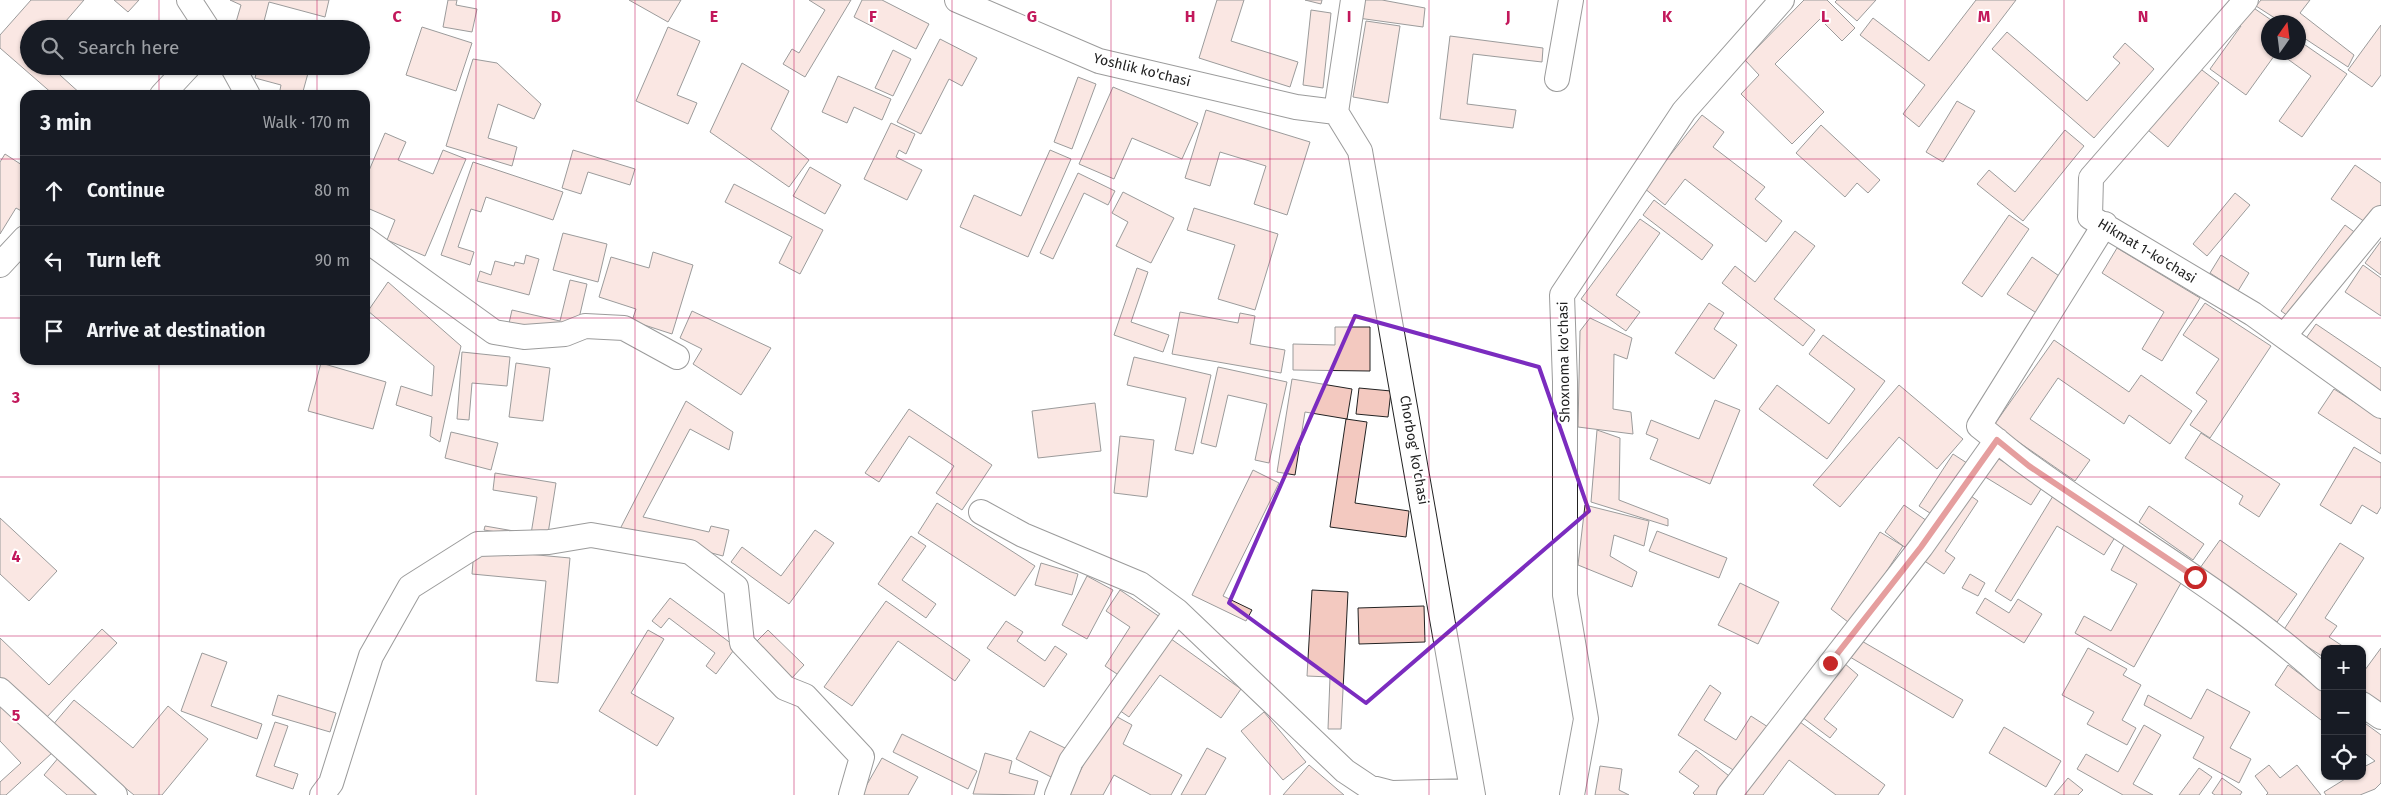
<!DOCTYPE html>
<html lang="en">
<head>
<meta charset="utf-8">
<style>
	:root { --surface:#171b24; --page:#242831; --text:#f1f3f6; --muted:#9ea1a6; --line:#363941 }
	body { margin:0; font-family:"Fira Sans",sans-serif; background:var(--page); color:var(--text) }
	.controls { position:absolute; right:15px; bottom:15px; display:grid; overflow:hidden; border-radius:10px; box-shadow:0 1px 4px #0004 }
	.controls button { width:45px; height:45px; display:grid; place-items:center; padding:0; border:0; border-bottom:1px solid var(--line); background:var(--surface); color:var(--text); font:25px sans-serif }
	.compass { position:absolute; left:2261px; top:15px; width:45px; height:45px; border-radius:50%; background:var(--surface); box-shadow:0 1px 4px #0004; rotate:14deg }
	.stop { position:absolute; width:15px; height:15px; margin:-11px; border:4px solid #c62828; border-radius:50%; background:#fff }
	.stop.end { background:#c62828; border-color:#fff; box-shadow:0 1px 5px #0008 }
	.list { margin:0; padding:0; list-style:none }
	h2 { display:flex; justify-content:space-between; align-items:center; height:65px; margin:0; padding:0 20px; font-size:21px }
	h2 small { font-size:16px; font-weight:400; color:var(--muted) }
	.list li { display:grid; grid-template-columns:32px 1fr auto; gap:15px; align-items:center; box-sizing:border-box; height:70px; padding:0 20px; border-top:1px solid var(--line) }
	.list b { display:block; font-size:19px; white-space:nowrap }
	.list em { font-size:16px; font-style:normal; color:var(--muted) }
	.icon { flex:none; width:28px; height:28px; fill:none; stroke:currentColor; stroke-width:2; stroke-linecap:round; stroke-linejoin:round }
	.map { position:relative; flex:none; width:2381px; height:795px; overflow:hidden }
	.search { position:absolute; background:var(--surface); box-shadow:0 1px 4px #0004; left:20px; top:20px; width:350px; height:55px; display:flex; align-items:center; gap:12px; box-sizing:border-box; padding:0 18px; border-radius:28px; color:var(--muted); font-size:19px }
	.panel { position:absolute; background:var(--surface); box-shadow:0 1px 4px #0004; left:20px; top:90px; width:350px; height:275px; border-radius:15px }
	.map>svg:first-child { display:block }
</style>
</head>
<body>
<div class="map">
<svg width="2381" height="795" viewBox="0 0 2381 795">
	<rect width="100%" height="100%" fill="#fff"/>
	<!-- building -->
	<path fill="#f3c9c0" stroke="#222" d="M31,0H84L59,29H29V66H50L82,95H54L0,48V35Z
		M114,0H139L128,12Z
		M230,0H329L325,17L269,2L262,29H234L241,5Z
		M448,0H457L456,5L477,9L472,32L443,27Z
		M629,0H681L668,22Z
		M809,0H851L805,77L783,64L792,49L799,53L825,10Z
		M862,0H882L929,24L916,49L854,17Z
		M1217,0H1244L1231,41L1298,62L1290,87L1199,58Z
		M1305,0H1322L1321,4Z
		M1360,0H1382L1425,8L1423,27L1358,18Z
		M1804,0H1827L1855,28L1842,41L1820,19L1775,64L1824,112L1792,144L1741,94L1759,75L1745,60Z
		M1837,0H1876L1857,21L1835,2Z
		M1976,0H2016L1919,127L1903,114L1925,85L1860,35L1873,18L1929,61Z
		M2261,0H2310L2300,13L2354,55L2348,67L2298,34V22H2281L2256,6Z
		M2248,4L2274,22H2268V52H2277L2246,95L2210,69L2241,26L2235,21Z
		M1311,10L1331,13L1323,88L1303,85Z
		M1366,21L1400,26L1388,103L1353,97Z
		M2381,25V75L2372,87L2348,70Z
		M422,27L472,43L456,91L406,75Z
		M668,27L700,41L677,95L697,103L688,124L636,101Z
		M2007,32L2087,101L2120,63L2113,57L2125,43L2154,69L2094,138L1992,49Z
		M1450,36L1543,48L1542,62L1473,54L1467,104L1516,110L1513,128L1440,119Z
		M940,39L977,58L962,86L949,79L921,134L897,122Z
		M2298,40L2347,74L2302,137L2279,121L2311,76L2278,52H2298Z
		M893,50L911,59L893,96L875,88Z
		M473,59L497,63L541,104L534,119L498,104L488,138L517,147L512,166L446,146Z
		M742,63L789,91L771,129L809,160L789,187L710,132Z
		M258,66H310L302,95H279L281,85L255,78Z
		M2198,67L2219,83L2168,147L2148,130Z
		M838,76L891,99L882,120L854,107L847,123L822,112Z
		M1078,77L1096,84L1072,149L1054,142Z
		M1113,87L1198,123L1182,159L1132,138L1114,179L1079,164Z
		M1957,101L1975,111L1943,162L1926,152Z
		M1206,110L1310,142L1287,215L1254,204L1266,166L1220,152L1210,186L1185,178Z
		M1702,115L1724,132L1713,147L1765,187L1755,199L1782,221L1766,242L1685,179L1665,205L1644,188Z
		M891,123L915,134L906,154L899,150L896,157L922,170L907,200L864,179Z
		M1821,125L1880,180L1868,193L1857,183L1845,197L1796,153Z
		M2065,130L2084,146L2023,221L1977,184L1989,170L2015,192Z
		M385,133L406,142L398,160L433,174L443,150L466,159L425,256L387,240L395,220L365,207V180Z
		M573,150L635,169L630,185L588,172L581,194L562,188Z
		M1050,150L1071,159L1028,257L960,227L974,195L1021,216Z
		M5,154L25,167V213L16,208L0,234V162Z
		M473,162L563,192L553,220L486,197L481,212L471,209L458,247L474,252L470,265L441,255Z
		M2355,165L2381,183V206L2368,224L2331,199Z
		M810,167L841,185L825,214L793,196Z
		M1078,173L1115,191L1108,205L1084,193L1053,259L1040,253Z
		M734,184L823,230L800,274L779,263L792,237L725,202Z
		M1123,192L1174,218L1151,263L1116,246L1128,222L1112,213Z
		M2235,193L2250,205L2207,256L2193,244Z
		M1654,200L1713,245L1702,260L1643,215Z
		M1194,208L1278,234L1255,310L1218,299L1235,245L1187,230Z
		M2009,215L2029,229L1982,297L1962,283Z
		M1640,219L1660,233L1616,295L1640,312L1626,331L1581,299Z
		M2345,225L2357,234L2294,320L2281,311Z
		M1795,231L1815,246L1774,299L1815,330L1803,346L1722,283L1735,266L1755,282Z
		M563,233L607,244L598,282L553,270Z
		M2381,241V275L2365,263Z
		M2117,248L2200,298L2162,361L2142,349L2164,312L2102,273Z
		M653,252L693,265L672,334L632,321L636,309L599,297L611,257L649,268Z
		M526,255L539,259L529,295L477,281L480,271L491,275L495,261L514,266L515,262L524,264Z
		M2221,255L2249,273L2238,291L2210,273Z
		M2032,257L2062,278L2038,314L2007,294Z
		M2363,265L2381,278V316L2345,292Z
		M1137,268L1148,272L1131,322L1169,335L1163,352L1114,335Z
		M570,280L587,284L574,340L507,332L512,310L560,321Z
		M388,282L461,346L440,442L430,436L432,417L396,405L401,386L432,396L434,366L368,311Z
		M1709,303L1724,313L1714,329L1737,345L1714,379L1675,353Z
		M2205,303L2271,346L2210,438L2190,425L2207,401L2196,393L2219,359L2183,335Z
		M692,311L771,348L741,395L693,364L702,349L680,338Z
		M1180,312L1238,323L1240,313L1255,316L1250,344L1285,350L1281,373L1172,354Z
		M1590,318L1632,338L1627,359L1614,354L1613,409L1631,412L1633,434L1578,427L1580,331Z
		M2316,324L2381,368V394L2304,341Z
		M1335,327H1370V371L1293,370V344L1335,345Z
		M1823,335L1885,381L1827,459L1759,409L1777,385L1829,424L1855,389L1809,354Z
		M2054,340L2129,392L2141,375L2192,411L2170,444L2129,415L2124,424L2058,378L2030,419L2090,460L2075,481L1994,425Z
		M462,352L510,357L507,386L472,383L469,420L457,419Z
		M1134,357L1211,375L1193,454L1175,450L1186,398L1127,385Z
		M321,363L386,382L373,429L308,411Z
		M516,363L550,368L543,421L509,417Z
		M1218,367L1287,382L1269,463L1255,460L1267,404L1228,395L1216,447L1201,443Z
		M1292,379L1352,389L1347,419L1305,412L1295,475L1277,472Z
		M1899,385L1963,439L1937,469L1899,437L1840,507L1813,485Z
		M1359,388L1391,391L1388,417L1356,414Z
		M2334,389L2381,419V454L2318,413Z
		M1715,400L1740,410L1710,484L1650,459L1658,439L1646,434L1651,420L1699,439Z
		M686,401L733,432L729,450L690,429L643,517L709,532L711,526L729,530L723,556L620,529Z
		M1095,403L1101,451L1038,458L1032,411Z
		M909,409L992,465L962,510L936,493L954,466L909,436L879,482L865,473Z
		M1346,419L1367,422L1355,503L1409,511L1406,537L1330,527Z
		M1597,430L1620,438L1619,500L1668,519V526L1591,502Z
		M451,432L498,443L491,470L445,458Z
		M2201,433L2280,484L2259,517L2239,504L2243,496L2185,458Z
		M1120,436L1154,440L1147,497L1114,493Z
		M2354,447L2381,463V507L2377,514L2362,505L2351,524L2320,505Z
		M1953,454L1970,465L1936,517L1919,506Z
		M1994,456L2043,486L2031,505L1982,475Z
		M1253,470L1279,483L1223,596L1252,610L1246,621L1192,595Z
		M495,473L556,483L547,540L484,530L485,526L531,534L537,497L493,490Z
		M1964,491L1978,501L1945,551L1955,558L1944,574L1920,558Z
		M2053,496L2117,534L2104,555L2057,526L2011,601L1995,591Z
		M937,503L1035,566L1015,596L918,533Z
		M1585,505L1649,521L1644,546L1614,535L1610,556L1637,572L1632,587L1578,565Z
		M1904,505L1930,523L1911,550L1903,546L1885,532Z
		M2149,506L2204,544L2193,560L2139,522Z
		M0,518L57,571L29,601L0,574Z
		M815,530L834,543L789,604L731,562L742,547L781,576Z
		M1657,531L1727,558L1719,578L1649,551Z
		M1880,532L1903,546L1853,623L1848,622L1831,609Z
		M911,536L926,546L902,580L936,604L926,618L878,584Z
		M2220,540L2297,594L2277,622L2200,568Z
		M2126,541L2186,574L2134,667L2075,633L2084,616L2111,631L2137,584L2111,570Z
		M2340,543L2364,558L2325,618L2337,626L2329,637L2347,649H2325V658L2283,631Z
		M474,549L570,558L558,683L536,681L546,581L472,574Z
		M1041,563L1078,574L1072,595L1035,585Z
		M1970,574L1985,583L1978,596L1962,588Z
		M1087,576L1113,590L1087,639L1062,625Z
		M1740,583L1779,602L1758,644L1718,625Z
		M1120,590L1160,617L1120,676L1105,666L1130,627L1106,611Z
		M1312,590L1348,592L1341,729H1328L1330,677L1307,676Z
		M670,598L736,647L716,674L706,666L715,653L669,618L661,628L652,621Z
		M1985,598L2009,613L2018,599L2042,614L2024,643L1976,613Z
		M886,601L970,660L955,681L898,641L852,706L824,687Z
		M1424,606L1425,642L1359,644L1358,608Z
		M1006,621L1023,632L1017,641L1045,661L1055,646L1067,654L1044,687L987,648Z
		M102,629L117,643L45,719L0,678V638L49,685Z
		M648,630L664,639L631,693L674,718L657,746L599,711Z
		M768,630L804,665L791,679L754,644Z
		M1167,636L1241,689L1221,718L1160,675L1129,717L1116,708Z
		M1860,640L1963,700L1953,718L1850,657Z
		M2088,648L2127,669L2123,675L2141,685L2122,720L2136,728L2127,745L2087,724L2094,712L2062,695Z
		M2381,648V710L2362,702V674Z
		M202,653L227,662L211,706L262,724L257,739L181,711Z
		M1844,663L1858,675L1824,719L1837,729L1830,738L1802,717Z
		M2288,665L2325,693V723L2275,685Z
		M1710,685L1721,693L1704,720L1736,740L1751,716L1768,727L1738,773L1678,735Z
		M2207,689L2250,712L2230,748L2251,759L2239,783L2193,758L2204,737L2144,705L2148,695L2191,719Z
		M278,695L336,713L330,732L272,715Z
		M74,700L133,748L168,706L208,739L162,795H134L51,727Z
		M0,704L52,753L6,795H0V782L21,763L0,741Z
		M1264,712L1306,762L1283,780L1241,731Z
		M1110,713L1132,725L1123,744L1182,775L1171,795H1151L1114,775L1103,795H1068Z
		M1796,719L1885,785L1878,795H1836L1789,760L1763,795H1739Z
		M2362,721L2381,735V783L2375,789L2360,795H2326L2324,792L2350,776H2362V768L2375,761L2362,751Z
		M275,722L288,726L274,766L298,774L293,789L256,776Z
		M2144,725L2161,735L2133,784L2153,795H2123L2077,769L2086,754L2118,772Z
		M2004,727L2061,761L2046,787L1989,753Z
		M1030,731L1067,749L1053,778L1016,759Z
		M902,734L977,771L968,789L893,752Z
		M1207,748L1226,758L1205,795H1181Z
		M1696,750L1733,779L1720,795H1695L1693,793L1699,786L1679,772Z
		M985,753L1012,761L1009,773L1038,781L1034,795L973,794Z
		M59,757L102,795H67L44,775Z
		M882,758L918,777L908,795H861Z
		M1309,765L1344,795H1283Z
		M2269,765L2280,778L2297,765L2321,795H2266L2268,793L2255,776Z
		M1600,766L1622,769L1619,790L1629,795H1595Z
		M2199,768L2212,777L2199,795H2179Z
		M2068,778L2083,790L2078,795H2054Z
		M2222,778L2242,792L2240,795H2215L2212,793Z"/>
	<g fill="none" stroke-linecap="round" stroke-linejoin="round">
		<defs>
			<path id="minor" d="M189,0L208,29
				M957,0L1099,61L1296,107L1336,112
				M2246,0L2091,178L2090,217L2253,314L2381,406
				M232,66L248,95
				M1557,79L1571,0
				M162,95L189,66
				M1336,112L1360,151L1473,795
				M1336,112L1353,0
				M2105,224L1979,426C1996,439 2012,454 2030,466C2128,537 2235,596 2325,679
				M365,239L494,332L524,337L565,334L585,326L624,328L677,357
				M0,265L25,238
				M2284,336L2381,218
				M981,512L1023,535L1140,584L1177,611L1345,771L1369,787L1392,793L1472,791
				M0,690L115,795
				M2362,704L2381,717
				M322,795L331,783L371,656L410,587L478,544L549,542L591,535L690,552L736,587L742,643L785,688L805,696L862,757L851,795
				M1057,795L1071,761L1177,611
				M1572,795L1586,719L1565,595V382L1562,295L1684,111L1782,0
				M1729,795L1921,547L1997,440"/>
		</defs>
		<!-- minor casing -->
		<use href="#minor" stroke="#222" stroke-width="26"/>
		<!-- minor -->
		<use href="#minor" stroke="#fff" stroke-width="24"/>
	</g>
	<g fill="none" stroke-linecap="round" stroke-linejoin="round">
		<!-- route -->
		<path stroke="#c62828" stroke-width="6" d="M1830,663L1921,547L1997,440L2029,466L2195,577"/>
	</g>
	<!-- marked area -->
	<path d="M0 0H2381V795H0ZM1355,316L1539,367L1589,511L1366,703L1229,603Z" fill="#fff" fill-opacity=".55" fill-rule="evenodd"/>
	<path fill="none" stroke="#7b2cbf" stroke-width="4" stroke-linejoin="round" d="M1355,316L1539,367L1589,511L1366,703L1229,603Z"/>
	<!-- grid -->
	<path fill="none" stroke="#c2185b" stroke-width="1" stroke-opacity="0.55" d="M159,0V29M317,0V29M476,0V795M635,0V795M794,0V795M952,0V795M1111,0V795M1270,0V795M1429,0V795M1587,0V795M1746,0V795M1905,0V795M2064,0V795M2222,0V795M159,66V95M317,66V95M0,159H25M365,159H2381M0,318H25M365,318H2381M159,360V795M317,360V795M0,477H2381M0,636H2381"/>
	<g text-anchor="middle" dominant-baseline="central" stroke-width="4" stroke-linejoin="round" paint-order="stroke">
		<!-- street labels -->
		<g font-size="14" fill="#222" stroke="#fff">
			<text transform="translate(1142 70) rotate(14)">Yoshlik ko'chasi</text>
			<text transform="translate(2147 251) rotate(31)">Hikmat 1-ko'chasi</text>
			<text transform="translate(1564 362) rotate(-91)">Shoxnoma ko'chasi</text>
			<text transform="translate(1414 450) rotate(80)">Chorbog' ko'chasi</text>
		</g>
	</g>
	<g font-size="16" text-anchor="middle" font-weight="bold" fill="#c2185b" stroke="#fff" stroke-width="4" stroke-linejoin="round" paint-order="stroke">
		<text x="397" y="22">C</text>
		<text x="556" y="22">D</text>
		<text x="714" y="22">E</text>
		<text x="873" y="22">F</text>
		<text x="1032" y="22">G</text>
		<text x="1190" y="22">H</text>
		<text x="1349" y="22">I</text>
		<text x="1508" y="22">J</text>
		<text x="1667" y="22">K</text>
		<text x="1825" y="22">L</text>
		<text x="1984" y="22">M</text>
		<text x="2143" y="22">N</text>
		<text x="16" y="403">3</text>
		<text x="16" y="562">4</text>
		<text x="16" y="721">5</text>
	</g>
</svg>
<div class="controls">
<button>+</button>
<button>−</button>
<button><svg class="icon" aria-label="locate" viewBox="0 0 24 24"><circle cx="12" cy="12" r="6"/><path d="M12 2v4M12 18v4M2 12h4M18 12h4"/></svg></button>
</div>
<svg class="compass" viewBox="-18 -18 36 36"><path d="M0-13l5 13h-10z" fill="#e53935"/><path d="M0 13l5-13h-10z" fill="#9ea1a6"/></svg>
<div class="stop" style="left:2195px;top:577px"></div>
<div class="stop end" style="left:1830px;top:663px"></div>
<div class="search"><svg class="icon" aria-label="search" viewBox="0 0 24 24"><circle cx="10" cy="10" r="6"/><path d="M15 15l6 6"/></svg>Search here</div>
<section class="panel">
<h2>3 min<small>Walk · 170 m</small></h2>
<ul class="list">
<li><svg class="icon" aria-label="ahead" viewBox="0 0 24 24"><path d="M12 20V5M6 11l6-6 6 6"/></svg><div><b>Continue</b></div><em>80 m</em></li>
<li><svg class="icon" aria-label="left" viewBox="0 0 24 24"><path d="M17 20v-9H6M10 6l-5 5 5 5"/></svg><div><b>Turn left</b></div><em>90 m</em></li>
<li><svg class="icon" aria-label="arrive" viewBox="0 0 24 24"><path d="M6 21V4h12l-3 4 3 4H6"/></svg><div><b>Arrive at destination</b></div></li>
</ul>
</section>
</div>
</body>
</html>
